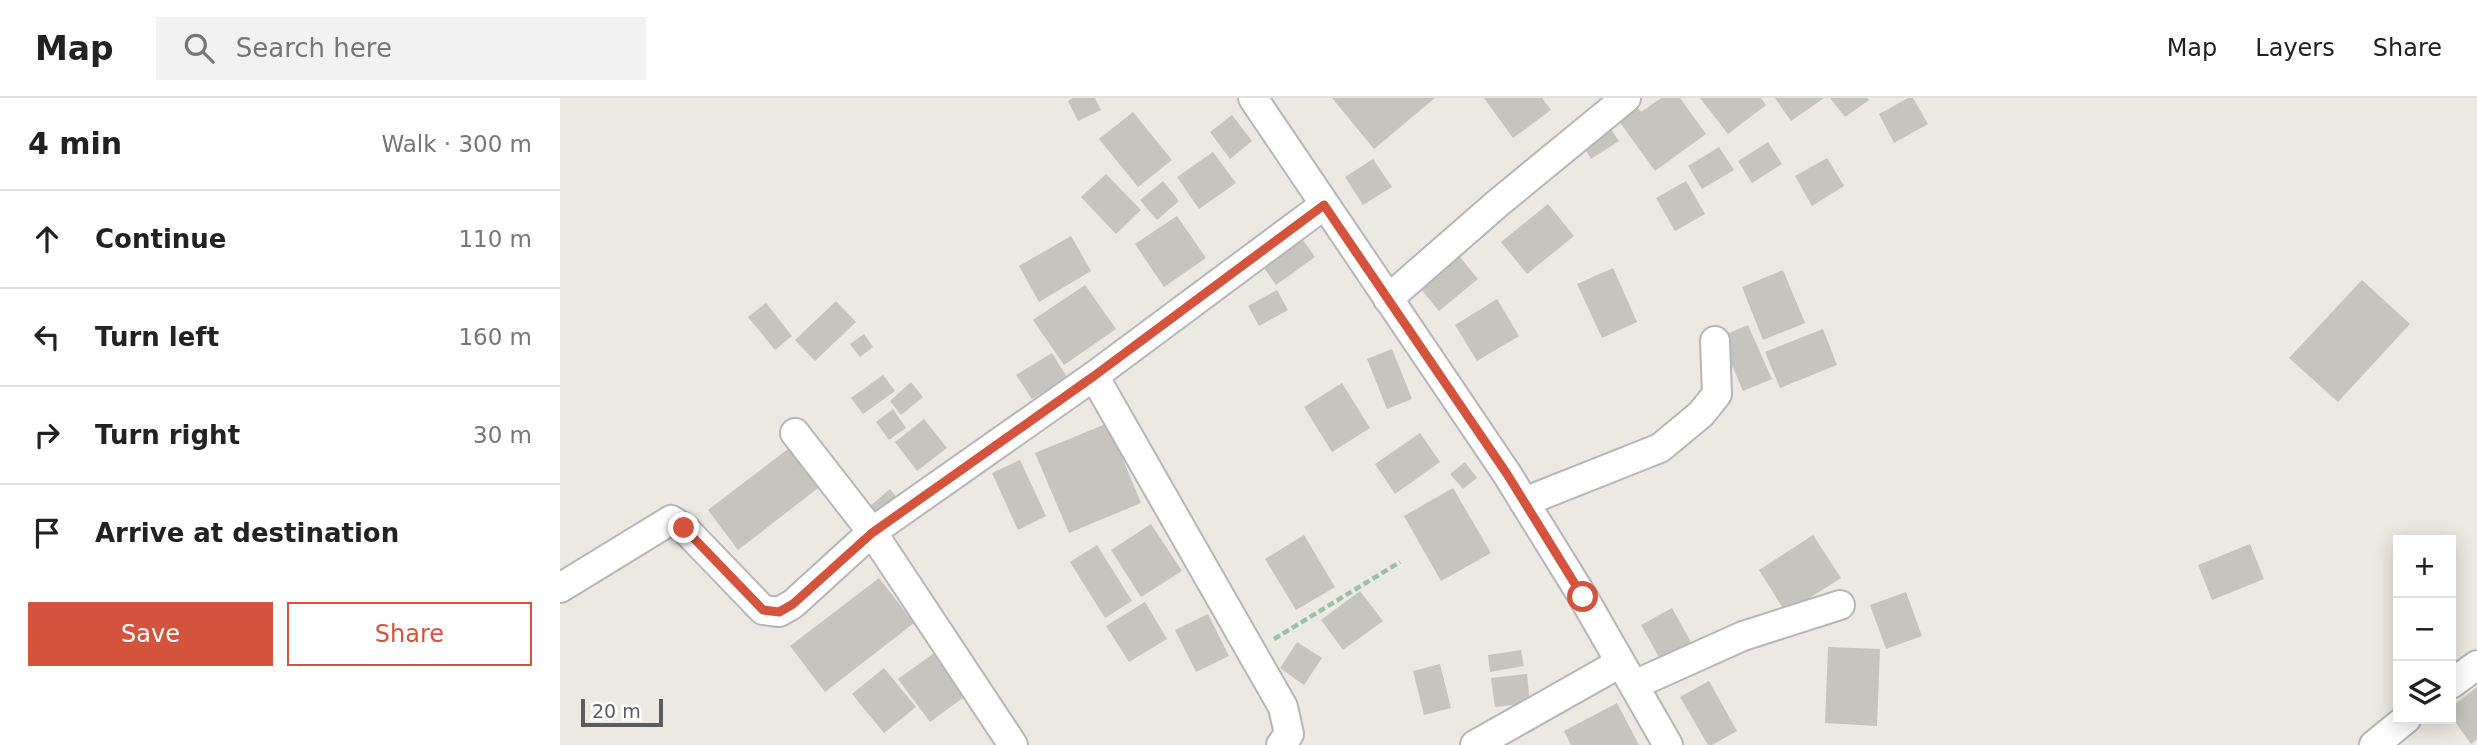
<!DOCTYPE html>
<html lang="en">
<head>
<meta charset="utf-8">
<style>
	:root { --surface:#fff; --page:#f2f2f2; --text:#222; --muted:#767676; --line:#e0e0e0; --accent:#d4533d }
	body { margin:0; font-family:"DejaVu Sans",sans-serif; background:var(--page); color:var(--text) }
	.controls { position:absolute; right:21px; bottom:21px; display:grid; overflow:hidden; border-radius:0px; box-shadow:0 4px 18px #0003 }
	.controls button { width:63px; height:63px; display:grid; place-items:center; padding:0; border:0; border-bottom:2px solid var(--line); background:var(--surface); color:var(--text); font:35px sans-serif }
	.scale { position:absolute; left:21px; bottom:18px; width:82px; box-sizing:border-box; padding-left:7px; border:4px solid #5a5c60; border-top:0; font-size:19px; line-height:24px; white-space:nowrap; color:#5a5c60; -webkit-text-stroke:5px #fff; paint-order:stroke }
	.stop { position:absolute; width:21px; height:21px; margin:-16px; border:5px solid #d4533d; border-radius:50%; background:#fff }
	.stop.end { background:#d4533d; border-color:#fff; box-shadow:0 2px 7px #0008 }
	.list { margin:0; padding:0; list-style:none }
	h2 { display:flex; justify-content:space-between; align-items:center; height:91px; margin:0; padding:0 28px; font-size:30px }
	h2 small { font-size:23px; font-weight:400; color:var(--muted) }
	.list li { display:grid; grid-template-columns:46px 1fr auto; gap:21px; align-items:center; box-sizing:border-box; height:98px; padding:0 28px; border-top:2px solid var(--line) }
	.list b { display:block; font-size:26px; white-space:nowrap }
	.list em { font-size:23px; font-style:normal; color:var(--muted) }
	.actions { display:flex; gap:14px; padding:21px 28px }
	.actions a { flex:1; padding:16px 0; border:2px solid var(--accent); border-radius:0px; text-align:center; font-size:24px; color:var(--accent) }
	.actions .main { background:var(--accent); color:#fff }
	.icon { flex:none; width:38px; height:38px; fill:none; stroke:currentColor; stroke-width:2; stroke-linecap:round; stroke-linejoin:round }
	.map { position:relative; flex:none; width:1917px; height:647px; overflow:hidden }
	header { display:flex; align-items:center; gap:42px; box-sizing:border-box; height:98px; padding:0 35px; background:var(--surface); border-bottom:2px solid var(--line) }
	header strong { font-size:33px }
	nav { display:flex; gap:38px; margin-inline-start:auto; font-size:24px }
	.search { width:490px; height:63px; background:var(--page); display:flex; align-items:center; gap:18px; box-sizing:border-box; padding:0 24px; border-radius:0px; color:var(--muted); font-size:26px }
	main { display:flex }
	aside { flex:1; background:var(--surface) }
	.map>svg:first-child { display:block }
</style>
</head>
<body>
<header>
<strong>Map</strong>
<div class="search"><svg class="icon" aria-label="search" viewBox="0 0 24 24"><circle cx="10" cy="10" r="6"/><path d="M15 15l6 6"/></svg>Search here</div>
<nav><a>Map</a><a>Layers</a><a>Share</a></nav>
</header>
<main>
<aside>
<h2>4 min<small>Walk · 300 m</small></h2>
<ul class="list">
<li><svg class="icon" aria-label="ahead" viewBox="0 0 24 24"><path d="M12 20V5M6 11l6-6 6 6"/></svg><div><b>Continue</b></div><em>110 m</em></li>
<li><svg class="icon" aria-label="left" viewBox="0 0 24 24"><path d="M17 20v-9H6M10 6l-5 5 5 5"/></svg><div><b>Turn left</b></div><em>160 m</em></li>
<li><svg class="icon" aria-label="right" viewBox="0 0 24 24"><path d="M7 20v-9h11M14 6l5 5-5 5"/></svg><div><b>Turn right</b></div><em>30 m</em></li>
<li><svg class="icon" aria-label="arrive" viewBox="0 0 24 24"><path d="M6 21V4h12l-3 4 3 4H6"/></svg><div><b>Arrive at destination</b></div></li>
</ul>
<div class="actions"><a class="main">Save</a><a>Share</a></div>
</aside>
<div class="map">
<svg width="1917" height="647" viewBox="0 0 1917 647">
	<rect width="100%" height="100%" fill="#ebe9e1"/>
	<!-- building -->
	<path fill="#c6c4be" d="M513,0H535L541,12L518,23L508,3Z
		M772,0H875L814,51Z
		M924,0H982L991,12L953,40Z
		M1101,0H1120L1146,36L1095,73L1053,15L1071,1L1081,14Z
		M1140,0H1201L1206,7L1168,36Z
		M1215,0H1264L1231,23Z
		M1270,0H1307L1309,2L1285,19Z
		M1348,0H1353L1368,26L1334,45L1319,16Z
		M573,14L612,62L578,89L539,41Z
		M672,17L692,43L670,61L650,34Z
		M1048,27L1059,43L1031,61L1021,44Z
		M1208,44L1222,66L1192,85L1178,63Z
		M1159,49L1174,72L1142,91L1128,68Z
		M653,54L676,85L639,111L617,79Z
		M1267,60L1284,88L1252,108L1235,78Z
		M813,61L832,89L803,107L785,79Z
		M546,76L581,112L556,136L521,99Z
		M603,83L619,103L597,122L580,102Z
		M1126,83L1145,116L1115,133L1096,100Z
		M988,106L1014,138L967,176L941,144Z
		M617,118L646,160L604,189L575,146Z
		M736,132L755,159L716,187L697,160Z
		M511,138L531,173L479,204L459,168Z
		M895,153L918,181L879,213L856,185Z
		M1053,170L1077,224L1042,240L1017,186Z
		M1223,172L1245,225L1203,242L1182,189Z
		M1802,182L1850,226L1778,304L1729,260Z
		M525,187L556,231L504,267L473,222Z
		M717,192L728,212L699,228L688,208Z
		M937,201L959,238L917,263L895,227Z
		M276,203L296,224L255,263L235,242Z
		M206,205L232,238L215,252L188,219Z
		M1188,227L1212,281L1183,293L1160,239Z
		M1263,231L1277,267L1220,290L1205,254Z
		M304,236L313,249L300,259L290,246Z
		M832,251L852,301L827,311L807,261Z
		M492,255L507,279L472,301L456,277Z
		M323,277L335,293L303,316L291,300Z
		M351,284L363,299L341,317L330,303Z
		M782,285L810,330L772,354L744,309Z
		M333,311L346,330L329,342L316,324Z
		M364,321L387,350L357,373L335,344Z
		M548,325L581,405L509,435L475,355Z
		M860,335L880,364L835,396L815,366Z
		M232,348L262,387L178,452L148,412Z
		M460,362L486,418L458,432L432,375Z
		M905,364L917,380L903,391L890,376Z
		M893,390L931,455L881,483L844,418Z
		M330,391L343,407L321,426L308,410Z
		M591,426L622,473L581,499L551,452Z
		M744,437L775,489L736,512L705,461Z
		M1253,437L1281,480L1226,515L1199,472Z
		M1690,446L1704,481L1652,502L1638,467Z
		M537,447L572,503L545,520L510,464Z
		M319,480L354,525L265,594L230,548Z
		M800,493L823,523L783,552L761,522Z
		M1346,494L1362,538L1326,551L1310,507Z
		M585,504L607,541L569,564L546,528Z
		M1112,510L1136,553L1105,570L1081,527Z
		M648,516L669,558L636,574L615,532Z
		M737,544L762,560L744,587L720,570Z
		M1268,549L1320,551L1317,628L1265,625Z
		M381,550L412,593L370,624L338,581Z
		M961,552L964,568L930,574L928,557Z
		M880,566L891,610L864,617L853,573Z
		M324,570L356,609L324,635L292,596Z
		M967,576L970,605L935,609L931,580Z
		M1149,583L1177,633L1152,647H1148L1120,599Z
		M1917,589V641L1911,646L1891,618V609Z
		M1057,605L1079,647H1011L1004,633Z"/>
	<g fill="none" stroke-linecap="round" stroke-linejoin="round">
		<defs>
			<path id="minor" d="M693,0L947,376L1023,499L1108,647
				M828,201L938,105L1066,0
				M534,278L723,609L729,636L721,647
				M235,335L312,434L534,278L764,107
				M964,404L1100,350L1141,316L1157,296L1155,243
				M0,490L111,422L124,430L203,512L219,514L233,506L312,434L453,647
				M1891,586L1917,567
				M1074,587L1183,538L1280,507
				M915,647L1060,565
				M1814,647L1846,621"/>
		</defs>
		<!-- minor casing -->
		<use href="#minor" stroke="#b4b6ba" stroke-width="32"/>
		<!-- path -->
		<path stroke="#9ac0a7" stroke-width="4.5" stroke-dasharray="7 3.5" stroke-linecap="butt" d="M714,541L840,464"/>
		<!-- minor -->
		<use href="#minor" stroke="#fff" stroke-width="28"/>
	</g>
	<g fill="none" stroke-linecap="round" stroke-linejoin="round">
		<!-- route -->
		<path stroke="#d4533d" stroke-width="9" d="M124,430L203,512L219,514L233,506L312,435L534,278L764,107L947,376L1023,499"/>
	</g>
</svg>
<div class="controls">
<button>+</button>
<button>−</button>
<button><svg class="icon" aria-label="layers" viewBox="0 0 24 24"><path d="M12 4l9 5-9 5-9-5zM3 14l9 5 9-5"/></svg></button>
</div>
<div class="scale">20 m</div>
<div class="stop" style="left:1023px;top:499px"></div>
<div class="stop end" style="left:124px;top:430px"></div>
</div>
</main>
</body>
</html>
